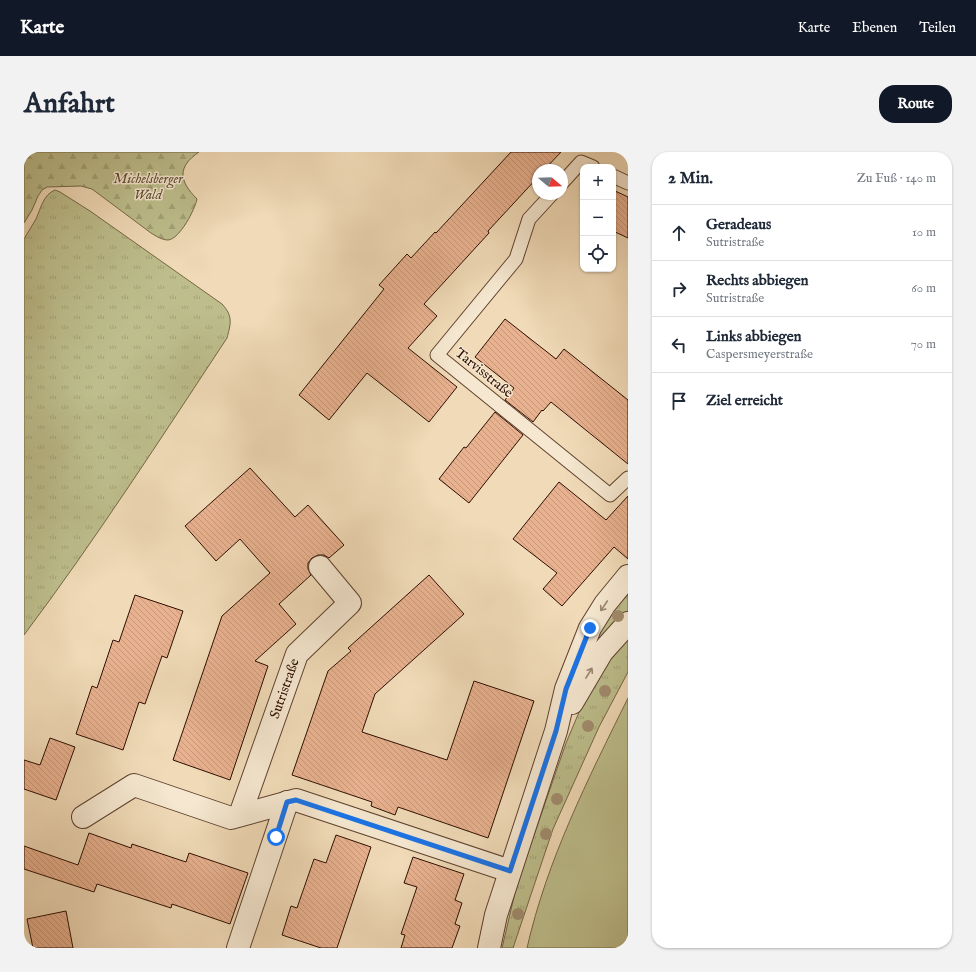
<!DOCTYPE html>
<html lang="de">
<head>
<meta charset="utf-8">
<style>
	:root { --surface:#fff; --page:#f2f2f3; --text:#1f2937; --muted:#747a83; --line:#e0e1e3; --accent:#111827 }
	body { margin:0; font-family:"IM FELL English",serif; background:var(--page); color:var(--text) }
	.controls { position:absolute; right:12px; top:12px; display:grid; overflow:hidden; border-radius:8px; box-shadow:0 1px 3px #0004 }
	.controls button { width:36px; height:36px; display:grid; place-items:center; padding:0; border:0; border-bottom:1px solid var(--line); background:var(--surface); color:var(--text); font:20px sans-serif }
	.compass { position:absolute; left:508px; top:12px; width:36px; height:36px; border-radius:50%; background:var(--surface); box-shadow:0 1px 3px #0004; rotate:109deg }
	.stop { position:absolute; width:12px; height:12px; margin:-9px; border:3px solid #1a73e8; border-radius:50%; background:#fff }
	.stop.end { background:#1a73e8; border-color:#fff; box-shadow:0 1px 4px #0008 }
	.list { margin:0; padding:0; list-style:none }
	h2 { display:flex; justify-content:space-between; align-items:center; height:52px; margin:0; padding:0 16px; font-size:17px }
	h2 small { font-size:13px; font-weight:400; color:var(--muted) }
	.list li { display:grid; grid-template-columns:26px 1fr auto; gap:12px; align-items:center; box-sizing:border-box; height:56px; padding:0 16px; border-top:1px solid var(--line) }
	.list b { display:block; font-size:15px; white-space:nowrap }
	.list p { margin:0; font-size:13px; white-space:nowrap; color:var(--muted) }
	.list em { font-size:13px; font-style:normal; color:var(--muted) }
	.icon { flex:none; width:22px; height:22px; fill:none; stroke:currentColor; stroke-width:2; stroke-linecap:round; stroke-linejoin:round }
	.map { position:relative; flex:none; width:604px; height:796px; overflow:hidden; border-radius:16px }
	header { display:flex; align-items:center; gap:24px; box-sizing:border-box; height:56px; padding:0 20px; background:var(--accent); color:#fff }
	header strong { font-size:19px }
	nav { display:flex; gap:22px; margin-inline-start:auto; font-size:14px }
	.intro { display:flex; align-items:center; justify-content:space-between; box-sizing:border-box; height:96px; padding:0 24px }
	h1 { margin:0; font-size:28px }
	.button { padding:10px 18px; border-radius:16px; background:var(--accent); color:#fff; font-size:14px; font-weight:700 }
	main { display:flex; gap:24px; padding:0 24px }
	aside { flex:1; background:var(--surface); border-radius:16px; box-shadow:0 1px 3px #0004 }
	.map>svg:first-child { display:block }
</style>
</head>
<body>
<header>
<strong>Karte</strong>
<nav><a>Karte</a><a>Ebenen</a><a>Teilen</a></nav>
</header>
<div class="intro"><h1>Anfahrt</h1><a class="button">Route</a></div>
<main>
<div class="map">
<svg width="604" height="796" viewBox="0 0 604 796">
	<defs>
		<pattern id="grass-tufts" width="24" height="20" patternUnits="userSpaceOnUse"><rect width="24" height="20" fill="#bdbe8c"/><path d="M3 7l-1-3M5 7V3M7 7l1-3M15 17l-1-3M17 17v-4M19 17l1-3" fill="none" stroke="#a3a277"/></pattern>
		<pattern id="forest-firs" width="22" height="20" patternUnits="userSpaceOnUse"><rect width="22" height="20" fill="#bdbe8c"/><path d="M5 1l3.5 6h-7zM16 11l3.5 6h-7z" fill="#a3a277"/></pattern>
		<pattern id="building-back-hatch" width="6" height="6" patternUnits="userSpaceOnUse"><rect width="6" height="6" fill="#e8b18f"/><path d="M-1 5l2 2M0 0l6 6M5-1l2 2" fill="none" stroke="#c7977a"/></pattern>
	</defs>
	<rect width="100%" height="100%" fill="#f0dab7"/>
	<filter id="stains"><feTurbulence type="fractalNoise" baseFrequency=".005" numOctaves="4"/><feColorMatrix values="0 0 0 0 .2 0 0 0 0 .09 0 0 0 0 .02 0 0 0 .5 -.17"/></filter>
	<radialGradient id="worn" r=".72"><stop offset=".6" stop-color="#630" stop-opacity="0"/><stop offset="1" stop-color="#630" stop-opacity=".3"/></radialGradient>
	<!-- grass -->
	<path fill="url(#grass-tufts)" stroke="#766646" d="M31,38L36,40L66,59L198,152C209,164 207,171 203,186C137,286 72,387 0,483V87C4,80 8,74 12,67C17,56 19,43 31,38Z
		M604,431V463L568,495L589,451Z
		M604,487V520L575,575L529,677L489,796H478L493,732L542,591L564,539L574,521Z"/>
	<!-- forest -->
	<path fill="url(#forest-firs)" stroke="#766646" d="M0,0H175C153,15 155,29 173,47C171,57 156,87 144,88C138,88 132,84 127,81L68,37L57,34L23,35L18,38L14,44L8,58L0,71Z"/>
	<!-- green -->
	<path fill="#bdbe8c" stroke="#766646" d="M604,546V796H503C523,708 564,627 604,546Z"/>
	<!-- building -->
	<path fill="url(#building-back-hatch)" stroke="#2e0e01" d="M487,0H537L520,18H514V25L464,79L465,81L400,152L413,164L384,196L433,235L405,270L343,221L305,268L275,243L360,137L355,133L383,102L387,106L411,80L412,81Z
		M589,38L604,45V86L589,79Z
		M481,167L532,207L540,197L604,248V312L527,250L519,259L518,258L509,270L481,248L490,236L451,205Z
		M471,260L499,283L445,351L415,327L440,295L442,296Z
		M226,316L271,365L284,353L320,393L305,406L300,403H294L288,406L284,411V417L287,423L255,452L272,472L231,509L244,514L206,628L149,608L198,464L246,421L216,387L192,409L161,374Z
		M535,330L582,368L604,344V407L590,395L538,454L519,437L533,421L489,387Z
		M405,423L440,462L351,542L338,580L423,608L450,529L510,549L464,686L374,655L371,663L347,654L348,650L268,623L304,519L327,499L324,496Z
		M111,443L159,459L143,506L138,504L121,552L115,550L99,598L52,582L68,534L73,536L89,488L95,490Z
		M26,586L51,595L32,648L0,637V608L16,613Z
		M65,681L107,696L108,692L162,710L165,701L224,721L206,772L148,752L147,756L73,732L70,740L0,717V694L54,713Z
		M312,683L347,695L313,796H297L258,783L267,754L273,756L290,707L302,711Z
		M389,705L440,722L431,748L438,751L431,772L436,774L428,796H377L381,783L377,782L393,735L380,731Z
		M42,759L49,796H9L3,767Z"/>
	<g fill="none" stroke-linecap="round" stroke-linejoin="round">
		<defs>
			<path id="lane" d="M589,24L604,31
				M538,31L557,10L569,15
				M528,42L505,67L492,107L413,203L586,343L604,326"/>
			<g id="street">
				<path d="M548,551L578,500L604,471"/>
				<path id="s1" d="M216,663L273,502L326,451L296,415"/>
				<path d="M59,665L110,633L207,666L272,648L486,719"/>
				<path d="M214,796L263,650"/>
				<path d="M465,796L472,763L532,579L542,537L566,476L581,452L604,424"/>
			</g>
		</defs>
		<!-- lane casing -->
		<use href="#lane" stroke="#5e412e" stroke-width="15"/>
		<!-- street casing -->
		<use href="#street" stroke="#5e412e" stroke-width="24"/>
		<!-- lane -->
		<use href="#lane" stroke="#f5e7d0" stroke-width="13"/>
		<!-- street -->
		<use href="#street" stroke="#f5e7d0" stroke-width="22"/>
	</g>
	<!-- trees -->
	<g fill="#a18c6e">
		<circle cx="594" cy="464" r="6"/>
		<circle cx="581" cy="539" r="6"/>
		<circle cx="564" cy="574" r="6"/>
		<circle cx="533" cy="647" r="6"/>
		<circle cx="522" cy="682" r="6"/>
		<circle cx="494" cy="762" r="6"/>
	</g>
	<!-- one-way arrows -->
	<defs><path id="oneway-shaft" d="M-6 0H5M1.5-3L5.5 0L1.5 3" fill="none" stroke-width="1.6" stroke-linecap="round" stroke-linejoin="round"/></defs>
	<g stroke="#9b8573">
		<use href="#oneway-shaft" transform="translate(580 454) rotate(124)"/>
		<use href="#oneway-shaft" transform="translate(565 521) rotate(-58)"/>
	</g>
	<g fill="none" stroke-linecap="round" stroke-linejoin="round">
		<!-- route -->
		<path stroke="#1a73e8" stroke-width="5" d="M252,685L263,650L272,648L486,719L532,579L542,537L566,476"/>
	</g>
	<g text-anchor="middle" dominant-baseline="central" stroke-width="3" stroke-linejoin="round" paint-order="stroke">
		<!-- park labels -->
		<g font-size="14" font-style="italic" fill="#604c32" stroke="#f5e7d0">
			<text x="124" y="27">Michelsberger<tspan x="124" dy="16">Wald</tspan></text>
		</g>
		<!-- street labels -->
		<g font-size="14" fill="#2e0e01" stroke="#f5e7d0">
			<text transform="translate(460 221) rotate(39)">Tarvisstraße</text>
			<text stroke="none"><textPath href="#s1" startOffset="134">Sutristraße</textPath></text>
		</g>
	</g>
	<rect width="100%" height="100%" filter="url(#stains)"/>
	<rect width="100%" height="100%" fill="url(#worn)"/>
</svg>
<div class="controls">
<button>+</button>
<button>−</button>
<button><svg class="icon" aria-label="locate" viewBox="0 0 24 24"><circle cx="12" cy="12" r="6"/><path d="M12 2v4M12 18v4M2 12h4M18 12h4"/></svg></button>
</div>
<svg class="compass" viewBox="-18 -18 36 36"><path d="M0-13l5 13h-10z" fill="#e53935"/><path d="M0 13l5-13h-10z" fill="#747a83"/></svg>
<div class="stop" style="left:252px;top:685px"></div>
<div class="stop end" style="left:566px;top:476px"></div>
</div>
<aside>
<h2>2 Min.<small>Zu Fuß · 140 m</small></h2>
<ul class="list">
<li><svg class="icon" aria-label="ahead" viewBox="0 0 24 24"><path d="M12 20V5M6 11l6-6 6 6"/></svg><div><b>Geradeaus</b><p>Sutristraße</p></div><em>10 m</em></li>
<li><svg class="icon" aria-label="right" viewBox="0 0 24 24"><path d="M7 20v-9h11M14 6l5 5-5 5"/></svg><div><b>Rechts abbiegen</b><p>Sutristraße</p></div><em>60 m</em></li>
<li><svg class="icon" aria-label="left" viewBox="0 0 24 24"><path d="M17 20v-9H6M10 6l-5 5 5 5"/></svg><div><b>Links abbiegen</b><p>Caspersmeyerstraße</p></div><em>70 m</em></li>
<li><svg class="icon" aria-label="arrive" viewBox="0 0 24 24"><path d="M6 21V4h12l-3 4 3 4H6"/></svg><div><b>Ziel erreicht</b></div></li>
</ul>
</aside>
</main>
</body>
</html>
